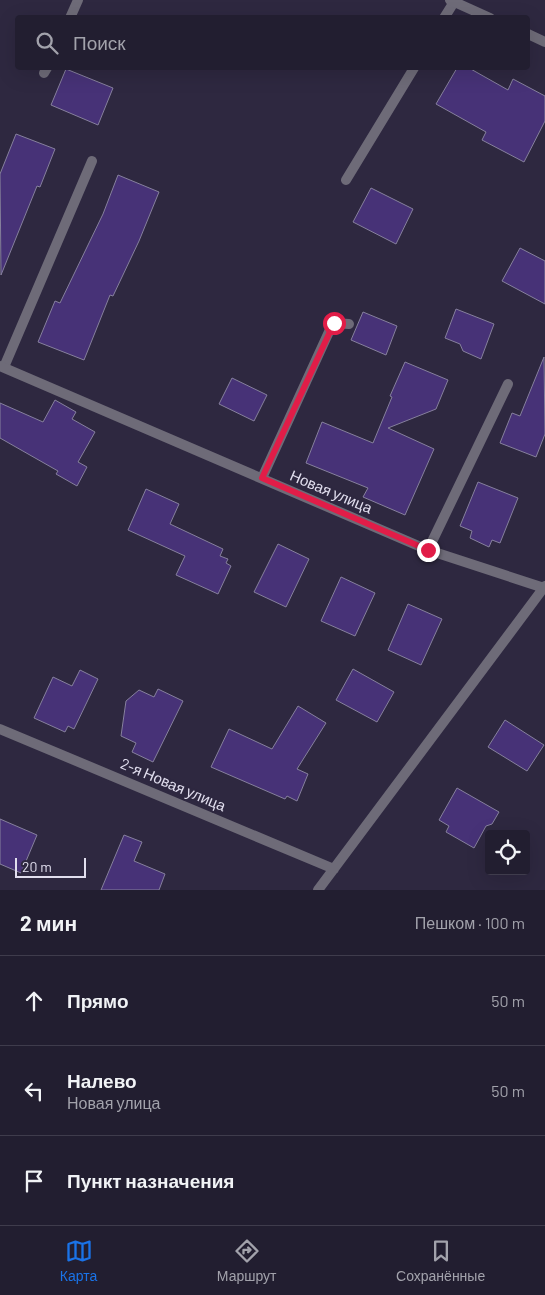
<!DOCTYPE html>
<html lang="ru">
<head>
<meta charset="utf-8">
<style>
  :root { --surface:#221e30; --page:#2a2738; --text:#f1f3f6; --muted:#a2a2ab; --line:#3f3c4c; --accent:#1a73e8 }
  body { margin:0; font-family:Barlow,sans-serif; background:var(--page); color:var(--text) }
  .controls { position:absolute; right:15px; bottom:15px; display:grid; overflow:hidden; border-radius:5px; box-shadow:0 5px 20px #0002 }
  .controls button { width:45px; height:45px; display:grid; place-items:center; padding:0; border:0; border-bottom:1px solid var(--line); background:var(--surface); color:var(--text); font:25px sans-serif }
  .scale { position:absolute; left:15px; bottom:12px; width:71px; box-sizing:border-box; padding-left:5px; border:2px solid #e1deee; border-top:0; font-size:14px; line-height:18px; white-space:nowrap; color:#e1deee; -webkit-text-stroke:4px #2e2840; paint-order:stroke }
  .stop { position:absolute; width:15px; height:15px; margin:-11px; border:4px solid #e11d48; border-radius:50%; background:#fff }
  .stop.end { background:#e11d48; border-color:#fff; box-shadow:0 1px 5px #0008 }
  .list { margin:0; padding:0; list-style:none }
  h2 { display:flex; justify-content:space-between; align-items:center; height:65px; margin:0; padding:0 20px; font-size:21px }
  h2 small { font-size:16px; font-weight:400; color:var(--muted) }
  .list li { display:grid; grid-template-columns:32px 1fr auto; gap:15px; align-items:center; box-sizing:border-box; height:90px; padding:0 20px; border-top:1px solid var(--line) }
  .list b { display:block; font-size:19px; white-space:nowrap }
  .list p { margin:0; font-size:16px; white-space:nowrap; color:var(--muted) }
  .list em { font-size:16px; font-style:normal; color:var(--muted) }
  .icon { flex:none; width:28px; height:28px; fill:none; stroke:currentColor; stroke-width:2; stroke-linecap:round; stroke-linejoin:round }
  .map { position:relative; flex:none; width:545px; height:890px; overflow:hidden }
  .search { position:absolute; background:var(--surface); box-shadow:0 5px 20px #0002; left:15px; right:15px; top:15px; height:55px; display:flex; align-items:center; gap:12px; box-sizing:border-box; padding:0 18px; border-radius:5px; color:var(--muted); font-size:19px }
  .sheet { height:335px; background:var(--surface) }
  nav { display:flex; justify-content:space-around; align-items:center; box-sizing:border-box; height:70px; border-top:1px solid var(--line); background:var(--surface); font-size:14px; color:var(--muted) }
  nav a { display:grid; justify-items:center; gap:2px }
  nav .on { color:var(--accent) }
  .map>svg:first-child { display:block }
</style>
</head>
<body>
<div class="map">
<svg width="545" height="890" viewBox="0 0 545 890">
  <rect width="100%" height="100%" fill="#2e2840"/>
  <path fill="#473277" stroke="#86809d" d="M457,68H469L508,90L513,79L545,96V121L524,162L482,140L486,132L436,104Z
    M66,69L113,88L98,125L51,105Z
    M16,134L55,149L40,187L37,186L1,275L0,174Z
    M118,175L159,192L139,241L113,296L110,295L84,360L38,342L55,301L60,303L103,214Z
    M371,188L413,209L396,244L353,222Z
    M520,248L545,261V304L502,281Z
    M456,309L494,324L481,359L463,351L460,344L445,338Z
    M363,312L397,326L386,355L351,340Z
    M544,357L545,434L536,457L500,443L512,413L520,416Z
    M405,362L448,380L436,409L388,428L434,449L405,515L363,497L368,488L306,463L322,422L373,443L392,397L390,396Z
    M232,378L267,395L254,421L219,404Z
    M55,400L76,412L72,419L95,432L78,462L87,467L77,486L56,474L58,471L0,438V403L43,422Z
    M478,482L518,498L500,543L492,540L489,547L470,538L472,531L460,526Z
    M146,489L179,504L170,524L223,549L220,556L228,559L226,563L231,566L218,594L176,575L185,556L128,530Z
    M278,544L309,559L286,607L254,592Z
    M341,577L375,593L355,636L321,621Z
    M408,604L442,619L421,665L388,650Z
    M353,669L394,692L377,722L336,700Z
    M80,670L98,679L74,729L68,726L65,732L34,718L53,677L72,686Z
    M158,689L183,701L153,762L132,752L136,743L121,736L126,701L139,690L154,697Z
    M298,706L326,723L297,769L308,774L297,801L287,796L285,799L211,767L229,729L272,749Z
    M505,720L544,745L527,771L488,747Z
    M457,788L499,812L492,824L486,826L474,848L446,832L449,826L439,820Z
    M0,819L37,835L21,873L0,864Z
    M124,835L142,842L134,861L165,874L159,890H101Z"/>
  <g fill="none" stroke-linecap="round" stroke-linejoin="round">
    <path stroke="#6e6b78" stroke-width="10" d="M70,18L78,0
      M444,18L454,2
      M44,73L47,68
      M346,180L414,68
      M4,367L92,161
      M262,478L333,323L349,324
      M428,550L508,384"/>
    <path stroke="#6e6b78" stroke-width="10" d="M450,0L490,18
      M528,34L545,42
      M0,366L428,550L544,588
      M0,729L334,869
      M318,890L545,586"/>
  </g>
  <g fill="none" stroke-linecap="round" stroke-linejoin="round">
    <path stroke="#e11d48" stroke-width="6" d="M334,323L262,478L428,550"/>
  </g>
  <g text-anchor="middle" stroke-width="4" stroke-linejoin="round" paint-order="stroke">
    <g font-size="15" fill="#e1deee" stroke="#2e2840">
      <text transform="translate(331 492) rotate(23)" y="5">Новая улица</text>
      <text transform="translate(173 785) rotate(23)" y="5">2-я Новая улица</text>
    </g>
  </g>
</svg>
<div class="controls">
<button><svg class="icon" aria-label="locate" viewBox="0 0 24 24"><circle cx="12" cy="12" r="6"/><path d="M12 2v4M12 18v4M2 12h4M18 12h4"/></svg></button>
</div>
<div class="scale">20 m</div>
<div class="stop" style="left:334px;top:323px"></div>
<div class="stop end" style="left:428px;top:550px"></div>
<div class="search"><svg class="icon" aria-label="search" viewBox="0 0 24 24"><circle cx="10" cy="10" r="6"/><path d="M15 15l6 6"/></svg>Поиск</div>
</div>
<section class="sheet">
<h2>2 мин<small>Пешком · 100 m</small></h2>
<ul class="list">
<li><svg class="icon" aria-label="ahead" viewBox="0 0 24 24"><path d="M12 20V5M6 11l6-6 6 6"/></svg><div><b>Прямо</b></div><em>50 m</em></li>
<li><svg class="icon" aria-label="left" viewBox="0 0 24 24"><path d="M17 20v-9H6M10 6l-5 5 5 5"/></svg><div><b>Налево</b><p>Новая улица</p></div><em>50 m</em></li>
<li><svg class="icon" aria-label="arrive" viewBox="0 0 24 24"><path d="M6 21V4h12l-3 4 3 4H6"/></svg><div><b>Пункт назначения</b></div></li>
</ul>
</section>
<nav>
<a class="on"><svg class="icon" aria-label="map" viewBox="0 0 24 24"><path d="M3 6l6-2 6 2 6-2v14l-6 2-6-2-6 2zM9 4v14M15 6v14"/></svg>Карта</a>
<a><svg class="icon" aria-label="directions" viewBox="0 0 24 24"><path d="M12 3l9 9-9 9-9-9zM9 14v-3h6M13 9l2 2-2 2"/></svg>Маршрут</a>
<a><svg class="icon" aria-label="saved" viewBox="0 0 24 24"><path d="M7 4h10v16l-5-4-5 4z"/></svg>Сохранённые</a>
</nav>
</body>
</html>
